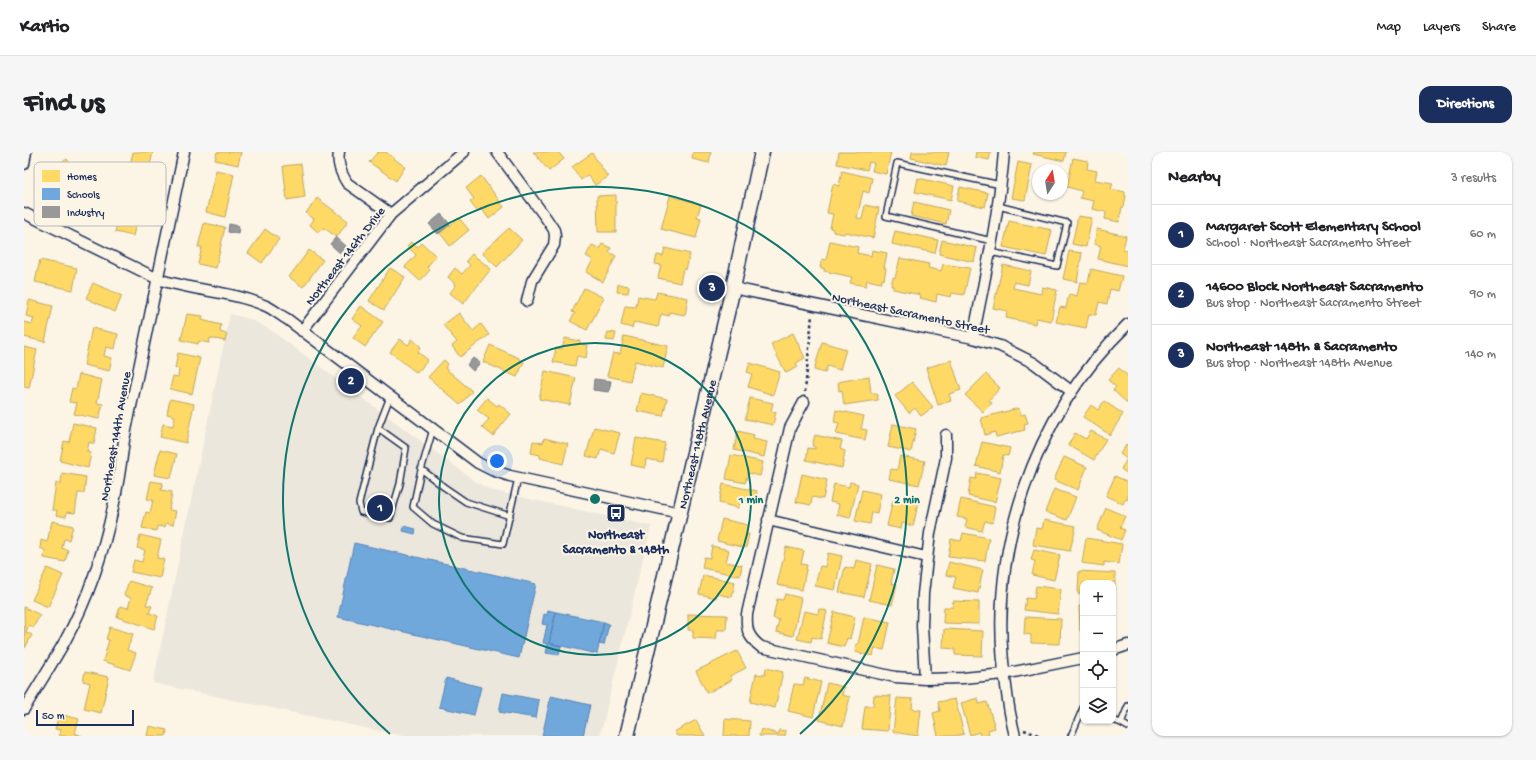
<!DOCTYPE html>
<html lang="en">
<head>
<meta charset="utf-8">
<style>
  :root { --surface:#fff; --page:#f6f6f6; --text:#202124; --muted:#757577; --line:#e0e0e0; --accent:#1b2f5e }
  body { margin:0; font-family:"Gochi Hand",sans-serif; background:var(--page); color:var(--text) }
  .controls { position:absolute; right:12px; bottom:12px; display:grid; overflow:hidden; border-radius:8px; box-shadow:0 1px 3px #0004 }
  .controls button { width:36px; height:36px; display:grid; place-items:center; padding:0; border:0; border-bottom:1px solid var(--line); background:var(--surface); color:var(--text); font:20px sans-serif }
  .compass { position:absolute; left:1008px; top:12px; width:36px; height:36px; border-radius:50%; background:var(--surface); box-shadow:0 1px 3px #0004; rotate:12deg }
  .scale { position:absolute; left:12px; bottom:10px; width:98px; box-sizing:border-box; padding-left:4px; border:2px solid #1b2f5e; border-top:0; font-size:11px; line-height:14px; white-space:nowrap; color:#1b2f5e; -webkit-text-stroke:3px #fcf5e5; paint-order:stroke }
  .you { position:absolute; left:473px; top:309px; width:14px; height:14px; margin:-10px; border:3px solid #fff; border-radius:50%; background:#1a73e8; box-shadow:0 0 0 6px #1a73e833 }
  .badge { display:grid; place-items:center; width:26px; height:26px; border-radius:50%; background:var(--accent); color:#fff; font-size:13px; font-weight:700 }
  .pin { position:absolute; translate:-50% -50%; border:2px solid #fff; box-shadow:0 1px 4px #0006 }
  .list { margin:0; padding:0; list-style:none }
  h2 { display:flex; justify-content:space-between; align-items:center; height:52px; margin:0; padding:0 16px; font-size:17px }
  h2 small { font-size:13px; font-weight:400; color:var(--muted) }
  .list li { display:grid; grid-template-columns:26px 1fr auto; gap:12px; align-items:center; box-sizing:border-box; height:60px; padding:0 16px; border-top:1px solid var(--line) }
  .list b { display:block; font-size:15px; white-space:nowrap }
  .list p { margin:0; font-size:13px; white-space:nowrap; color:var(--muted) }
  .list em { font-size:13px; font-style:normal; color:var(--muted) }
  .icon { flex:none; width:22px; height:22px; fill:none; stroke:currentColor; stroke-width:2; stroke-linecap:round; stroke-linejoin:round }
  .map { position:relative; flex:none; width:1104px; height:584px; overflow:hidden; border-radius:12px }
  header { display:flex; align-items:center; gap:24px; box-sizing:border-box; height:56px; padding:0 20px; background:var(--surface); border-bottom:1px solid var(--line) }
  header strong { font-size:19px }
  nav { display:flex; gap:22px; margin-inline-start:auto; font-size:14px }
  .intro { display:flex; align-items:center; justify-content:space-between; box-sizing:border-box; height:96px; padding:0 24px }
  h1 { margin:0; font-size:28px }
  .button { padding:10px 18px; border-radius:12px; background:var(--accent); color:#fff; font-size:14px; font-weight:700 }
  main { display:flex; gap:24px; padding:0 24px }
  aside { flex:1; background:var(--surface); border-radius:12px; box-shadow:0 1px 3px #0004 }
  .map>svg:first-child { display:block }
</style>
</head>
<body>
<header>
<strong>Kartio</strong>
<nav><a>Map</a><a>Layers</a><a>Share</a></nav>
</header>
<div class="intro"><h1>Find us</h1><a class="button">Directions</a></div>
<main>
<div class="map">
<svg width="1104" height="584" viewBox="0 0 1104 584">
  <rect width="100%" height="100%" fill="#fcf5e5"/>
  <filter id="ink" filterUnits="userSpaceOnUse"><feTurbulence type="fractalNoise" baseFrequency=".025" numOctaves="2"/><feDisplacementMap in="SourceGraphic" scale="8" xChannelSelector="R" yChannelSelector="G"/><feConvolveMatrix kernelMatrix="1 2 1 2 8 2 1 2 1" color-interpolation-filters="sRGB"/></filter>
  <g filter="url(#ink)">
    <path fill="#ece7dc" d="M206,162L226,167L245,177L451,329L466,338L627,374L576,584H379L129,531Z"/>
    <path fill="#ffd966" stroke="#bba664" d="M109,0H129L121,36L102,32Z
      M193,0H217L214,13L191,8Z
      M354,0H362L381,15L372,29L345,10Z
      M509,0H534L540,7L525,19Z
      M669,0H687L685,11L668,7Z
      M815,0H867L862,22L848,19L850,11L845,10L843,18L813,12Z
      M888,0H925L922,14L887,6Z
      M952,0H967L965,8L951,5Z
      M1010,0H1042L1040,9L1009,2Z
      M568,1L584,25L571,33L564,23L557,28L548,15Z
      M1049,6L1064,9L1063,17L1073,19L1071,28L1089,31L1087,37L1101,40V44H1102L1100,55H1098L1095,70L1081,67L1082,60L1068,57L1070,49L1056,46L1058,39L1043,35Z
      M43,7L69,49L50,61L40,47L43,45L32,27L36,25L30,16Z
      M994,10L1008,13L1001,48L987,46Z
      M277,12L281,45L263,48L259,14Z
      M192,18L210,22L201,65L182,60Z
      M818,19L848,26L845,41L839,39L833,66L838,67L841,53L855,56L849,86L821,80L820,82L809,80V77L806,76L809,62L803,61L809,32L815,34Z
      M457,24L480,55L465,67L457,56L453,59L446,50L450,47L442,36Z
      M894,26L930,34L927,48L891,40Z
      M936,35L964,41L961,55L933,49Z
      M100,43L120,47L115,72L112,71L109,84L91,80L95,64L89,62L92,49L98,50Z
      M592,43V80H574L573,44Z
      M646,44L677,52L673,65L677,66L672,86L637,77Z
      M293,46L324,69L313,85L300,76L294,80L286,73L290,67L282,61Z
      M890,50L925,58L922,72L887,64Z
      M1054,64L1068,66L1062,95L1048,92Z
      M435,66L445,78L426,94L416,81Z
      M985,69L1028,78L1022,104L979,95Z
      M180,71L201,75L192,116L174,112L178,95H174Z
      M485,76L498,88L473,115L458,101Z
      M241,77L255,87L238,111L224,101Z
      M1073,77L1102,84L1099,97L1104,99V114L1074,107L1077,94L1070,92Z
      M871,79L914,88L911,101L868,92Z
      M918,88L953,96L950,110L915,102Z
      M806,89L834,95L833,101L847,104L848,98L863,101L860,116H862L860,128L858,127L857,131L843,128L842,134L826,131L828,125L800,119V116H796L798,107L802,108Z
      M387,90L394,95L398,91L412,104L403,115L406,118L396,129L381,115L392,103L383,94Z
      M578,92L587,96L585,100L592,104L579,130L562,120L569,108L562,104L568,93L576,97Z
      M641,96L666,102L662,118L659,117L656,131L634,126L637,113L631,112L633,103L639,104Z
      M285,98L299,108L279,135L265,125Z
      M1045,99L1058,101L1053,130L1039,127Z
      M448,102L467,117L439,152L426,141L432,133L424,125L431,116L438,122L446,113L442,109Z
      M876,106L905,112L904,116L917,119L919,112L946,116L940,143L928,141L927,145L913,142L912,150L896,146L897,143L869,137V134H867L869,125L871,126Z
      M16,108L53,116L49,138L11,130Z
      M979,113L1007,119L1004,133L990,130L989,136L1017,142L1018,135L1033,138L1027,169L1012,166L1011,172L982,166L983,159L969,156Z
      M366,116L381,125L360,158L345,149Z
      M1067,117L1098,124L1094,139L1086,137L1083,152L1075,150L1072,163L1065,162L1062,176L1032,170L1036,155L1042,156L1045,142L1053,144L1056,130L1064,131Z
      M69,131L98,144L91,160L62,146Z
      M594,132L605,134L604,141L593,140Z
      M560,136L580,146L563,178L546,169L551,161L548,160Z
      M633,140L664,146L661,163L645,160V164L637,162L634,175L610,170L608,176L597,173L601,154L612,155L614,144L631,147Z
      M5,148L29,154L21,190L0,185V170L8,172L10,166L2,164Z
      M337,154L359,170L341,195L329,186L338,174L328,167Z
      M435,161L449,179L457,172L465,183L436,205L428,194L433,190L419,173Z
      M163,162L179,164L178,168L197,173L196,180L203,182L201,189L186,186L185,191L175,189L174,192L157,188Z
      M68,176L94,182L91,197L82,195L80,204L88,206L85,219L60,213Z
      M584,180L592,181L590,189L582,188Z
      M769,181L781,206L772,211L774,215L762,221L747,192Z
      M600,184L644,194L639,216L611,209L606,229L583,224L589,201L596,202Z
      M541,186L556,189V192L564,193L562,206L553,204L551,214L529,210L532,196L538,197Z
      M376,187L384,193L388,187L397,195L394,200L404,208L393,221L366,200Z
      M798,190L822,197L816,218L803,214L801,221L790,218Z
      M466,193L495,206V207L500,210L493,225L459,210Z
      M0,195L13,198L5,236L0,235Z
      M154,201L176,206L168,242L146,237L149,224L154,225L155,217L151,216Z
      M420,208L424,212L421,216L448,239L436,253L404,225Z
      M927,208L937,238L925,242L927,249L914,253L902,216Z
      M726,211L756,220L749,243L724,235L728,222L723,220Z
      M1095,216L1104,224V252L1089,238L1092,235L1084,228Z
      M521,219L552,226L546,253L515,247Z
      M55,222L78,228L73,251L79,252L75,267L50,262L53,251L45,250L48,236L52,237Z
      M962,222L976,236L965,248L968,251L959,260L941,243Z
      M845,224L847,241H853L854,248L820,253L818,238L815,239L814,230Z
      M888,230L909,255L897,264L891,256L885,261L871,244Z
      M617,241L643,247L639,264L613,259Z
      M463,246L473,254L475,252L487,262L469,284L458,275L465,267L453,258Z
      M726,246L749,251L747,259L752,260L749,273L721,267Z
      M146,247L170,252L162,291L136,285L139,272L149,274L151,264L143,262Z
      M1080,249L1099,262L1086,283L1059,265L1067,253L1074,258Z
      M995,256L996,263L1001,262L1004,271L1000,272L1001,278L972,285L971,280L961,283L957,266Z
      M812,258L840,264L837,277L843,278L841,288L812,282L815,271L810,270Z
      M49,271L73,276L70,292L65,290L63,300L67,301L64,316L36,309L40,289L45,290Z
      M869,272L892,277L887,300L864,295Z
      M570,275L596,281L590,301L577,297L574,307L562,304Z
      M714,279L730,283L729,287L743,290L740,305L710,298Z
      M1067,279L1082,287L1070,308L1044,293L1051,281L1062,287Z
      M791,283L818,289L816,297L821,299L818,316L782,308L784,296L791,297V295L788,294Z
      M520,286L544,292L539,312L516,306V303L507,301L509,289L519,291Z
      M612,286L641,291L638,310L622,307L621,316L607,313Z
      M958,290L986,296L984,304L979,303L976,320L952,314Z
      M1103,292L1104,293V322L1097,317L1103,307L1096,302Z
      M136,298L153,302L147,326L130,323Z
      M707,303L739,310L736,324L724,321L721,331L702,327Z
      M876,304L901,309L895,333L865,327L867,317L873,318Z
      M1040,305L1063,315L1054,338L1030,328Z
      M38,321L62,325L60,341H54L51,361L43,360L42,365L32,363L33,358H28L32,331H37Z
      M953,321L977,326L971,350L944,344L947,326L952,327Z
      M778,322L803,328L799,347L788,345L787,353L772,350Z
      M1091,324L1104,330V348L1101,347L1099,352L1082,344Z
      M127,329L139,331L137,338L148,340L145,358L152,359L149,373L142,371L141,375L133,374L132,379L118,376L122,360L126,361L129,348L123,347Z
      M826,330L834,332L826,366L813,363L815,352L806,350L810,332L825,335Z
      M699,332L733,339L731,351L717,349L714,356L695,351Z
      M1030,337L1052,345L1043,368L1021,360Z
      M838,338L857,342L853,361L848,360L846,372L831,369Z
      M885,346L895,348L889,374L878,371L877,377L863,374L869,348L884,351Z
      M937,347L971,355L968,371L961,369L958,379L941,375L943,367L933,365Z
      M1082,356L1101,364L1096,376L1101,378L1097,388L1073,378Z
      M698,367L724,373L722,382H725L722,396L693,389Z
      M1020,368L1052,374L1046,399L1009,393L1012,376L1018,377Z
      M28,369L49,374L45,388L40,387L38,396L44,398L41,410L20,406L21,398L16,396L17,388L23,390Z
      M939,381L965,386L961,409L924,405L927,387L937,389Z
      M116,383L137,388L133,406L140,407L136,426L107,420L110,408L118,410L121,398L113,396Z
      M1062,386L1098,392L1095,412L1080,410V414L1058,411Z
      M688,394L705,398L702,410L718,413L716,424L678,416L680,405L686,406Z
      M762,395L780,399L777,412L783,413L778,438L753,433Z
      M1010,398L1036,403L1030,428L1008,423L1011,409L1007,408Z
      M804,401L818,404L811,438L791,434L796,414L801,415Z
      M832,408L848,412L840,445L815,440L821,415L830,417Z
      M925,410L959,418L954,441L929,436L932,425L922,423Z
      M853,413L870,417L867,431L873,432L868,453L845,448Z
      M23,416L39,423L24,455L8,448Z
      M1055,419L1091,421V439H1089V431H1059V443L1054,442Z
      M679,423L711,430L708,445L693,442L692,446L675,442Z
      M105,429L128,436L122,453L128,454L125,461L134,464L130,477L93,465L96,454L104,456L107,446L100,443Z
      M1012,434L1037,437L1034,462L1000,458L1002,446L1010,447Z
      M761,442L777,446L769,484L752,480L755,468L749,466L753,447L759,448Z
      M929,449L955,450V472L919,471L920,455H929Z
      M1055,454H1059V479H1056Z
      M0,455L16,463L9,476L5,473L2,480L8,483L1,496Z
      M795,457L803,459L797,487L788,485L787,490L773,487L780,459L794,462Z
      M810,460L831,465L826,487L823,486L820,495L803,491Z
      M664,462L703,463L702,478H693L692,487L669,486V478H664Z
      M840,465L866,470L860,498L851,496L849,504L831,500L832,492H834Z
      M1001,465L1037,467L1036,492L1007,491V483L1000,482Z
      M86,475L109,482L103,498L112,501L106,518L79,509L85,488L82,487Z
      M920,477L959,479L958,504L931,503V497L919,496Z
      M713,499L722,516L706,524L708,528L683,541L672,519Z
      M742,516L759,520L751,556L726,550L732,522L741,523Z
      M61,520L85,525L77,561L60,557L66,531L59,529Z
      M781,526L797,530L789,565L764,559L770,532L779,533Z
      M803,531L820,535L818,543L826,545L819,574L795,568Z
      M850,543L867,544L864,579L838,577L841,554H849Z
      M873,546L889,547L888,557L897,558L894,584L869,580Z
      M954,546L955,552L963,550L971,576L964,578L965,583L961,584H956L955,580L946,583L937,551Z
      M931,547L940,582L931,584H914L909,561L916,559L914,550Z
      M35,562L55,567L51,581L58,584H35L37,578L31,577Z
      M701,567L726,569L725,584H700Z
      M672,568L681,584H653L650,580Z
      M125,574L143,578L142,584H123Z
      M737,577L754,582L755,578L762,579L761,584H735Z"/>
    <path fill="#6fa8dc" stroke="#5684b6" d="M380,374L392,377L391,382L379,379Z
      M330,391L512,432L495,506L314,465Z
      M524,458L532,460L525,491L537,494L535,503L522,501L524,492L519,491L523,473L518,472L520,462L523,463Z
      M532,460L580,470L573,502L525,491Z
      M580,470L585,472L580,493L575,492Z
      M422,526L457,535L450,563L415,555Z
      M479,541L515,548L512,566L475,560Z
      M527,544L566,553L559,584H518Z"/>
    <path fill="#999" stroke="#737987" d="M417,62L426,72L414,82L405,72Z
      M205,72L215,74L214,82L204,80Z
      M312,85L322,94L316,101L306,92Z
      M449,206L456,211L449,219L443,213Z
      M570,227L587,229L585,240L569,238Z"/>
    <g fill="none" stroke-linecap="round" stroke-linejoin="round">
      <g stroke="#1b2f5e" stroke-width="8">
        <path id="service" d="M968,89L862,64L873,11L977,33
          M966,100L1033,114L1043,71L974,54
          M354,276L382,296L376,332L366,366L337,360L335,351L354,276L366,245
          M409,277L396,322L389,355L409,372L438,386L479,392L494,326
          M397,317L420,335L442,350L486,364
          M1104,554L1097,571L1104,575
          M1089,568L1097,571
          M1047,584L1059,556"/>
      </g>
      <g stroke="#1b2f5e" stroke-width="13">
        <path id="minor" d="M315,0C313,12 317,21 323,31L367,62
          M473,0L522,66L530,78L531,84L530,93L508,129L503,149
          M0,12L2,0
          M0,61L134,127C169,139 208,139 242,154C249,157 256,163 263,167L454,311L468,318L486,324L656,361
          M709,136L949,186L976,194L1010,211L1047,239
          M278,179L367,62L440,0
          M949,186C961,124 975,63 980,0
          M780,250L766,276L723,462C722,478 724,485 737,495L871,525L901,527L939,526L980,522L1059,506
          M744,368L902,405
          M1089,498L1104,493
          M901,527L898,474L899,442L906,381L922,306V283
          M0,557C13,535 28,512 41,489C75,427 92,358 100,288L160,0
          M991,584C987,568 984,551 982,534C962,402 1008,265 1104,172"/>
      </g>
      <g stroke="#1b2f5e" stroke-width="17">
        <g id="secondary">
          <path id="s1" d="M603,584L709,136L738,0"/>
        </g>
      </g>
      <path stroke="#1b2f5e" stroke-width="2.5" stroke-dasharray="3 3" stroke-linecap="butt" d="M781,240L788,163
        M1000,578L1017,584"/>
      <use href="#service" stroke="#fcf5e5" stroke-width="5"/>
      <use href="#minor" stroke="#fcf5e5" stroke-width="10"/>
      <use href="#secondary" stroke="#fcf5e5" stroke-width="14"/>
    </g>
  </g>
  <g fill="none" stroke="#0f766e" stroke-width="2">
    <circle cx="571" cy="347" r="156"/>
    <path d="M366 582A312 312 0 1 1 776 582"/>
  </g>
  <defs>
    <g id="bus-square" transform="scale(1)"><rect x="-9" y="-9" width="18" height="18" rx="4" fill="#1b2f5e" stroke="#fcf5e5"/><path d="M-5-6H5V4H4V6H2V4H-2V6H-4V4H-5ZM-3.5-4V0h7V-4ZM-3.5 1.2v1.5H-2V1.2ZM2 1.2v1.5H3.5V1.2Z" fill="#fff"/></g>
  </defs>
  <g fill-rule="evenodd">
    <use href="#bus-square" x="592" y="361"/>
  </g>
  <g text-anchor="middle" stroke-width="4" stroke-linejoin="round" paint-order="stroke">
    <g font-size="13" fill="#1b2f5e" stroke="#fcf5e5">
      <text transform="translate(320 103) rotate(-52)" y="5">Northeast 146th Drive</text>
      <text transform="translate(887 160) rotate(12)" y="5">Northeast Sacramento Street</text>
      <text transform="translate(90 284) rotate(-80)" y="5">Northeast 144th Avenue</text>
      <text dy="5" stroke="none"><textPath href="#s1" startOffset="300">Northeast 148th Avenue</textPath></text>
    </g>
    <g font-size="13" font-weight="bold" fill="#1b2f5e" stroke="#fcf5e5">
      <text x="592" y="386">Northeast<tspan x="592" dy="15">Sacramento &amp; 148th</tspan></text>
    </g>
  </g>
  <rect x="10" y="10" width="132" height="64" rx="6" fill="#fcf5e5" stroke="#b8babc" stroke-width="1"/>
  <rect x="18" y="18" width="18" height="12" fill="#ffd966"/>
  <rect x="18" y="36" width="18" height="12" fill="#6fa8dc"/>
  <rect x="18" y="54" width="18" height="12" fill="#999"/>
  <g font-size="11" fill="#1b2f5e">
    <text x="43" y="28">Homes</text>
    <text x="43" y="46">Schools</text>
    <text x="43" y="64">Industry</text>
  </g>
  <circle cx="571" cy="347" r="6" fill="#0f766e" stroke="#fcf5e5" stroke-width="2"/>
  <g font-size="12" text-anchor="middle" font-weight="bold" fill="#0f766e" stroke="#fcf5e5" stroke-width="4" stroke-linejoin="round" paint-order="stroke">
    <text x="727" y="351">1 min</text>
    <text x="883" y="351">2 min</text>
  </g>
</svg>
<div class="controls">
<button>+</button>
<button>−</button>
<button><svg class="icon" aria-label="locate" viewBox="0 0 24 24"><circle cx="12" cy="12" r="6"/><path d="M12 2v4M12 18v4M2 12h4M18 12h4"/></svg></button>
<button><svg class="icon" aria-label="layers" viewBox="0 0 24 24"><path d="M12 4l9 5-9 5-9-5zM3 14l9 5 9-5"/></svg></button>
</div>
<svg class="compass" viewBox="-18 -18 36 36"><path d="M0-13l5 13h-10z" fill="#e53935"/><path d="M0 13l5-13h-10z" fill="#757577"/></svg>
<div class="scale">50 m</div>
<div class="you"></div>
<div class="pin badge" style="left:356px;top:356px">1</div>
<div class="pin badge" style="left:327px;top:229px">2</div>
<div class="pin badge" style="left:688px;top:136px">3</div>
</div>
<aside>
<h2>Nearby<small>3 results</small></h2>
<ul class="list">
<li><span class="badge">1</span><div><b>Margaret Scott Elementary School</b><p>School · Northeast Sacramento Street</p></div><em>60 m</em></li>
<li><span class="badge">2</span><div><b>14600 Block Northeast Sacramento</b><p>Bus stop · Northeast Sacramento Street</p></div><em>90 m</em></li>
<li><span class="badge">3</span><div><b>Northeast 148th &amp; Sacramento</b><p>Bus stop · Northeast 148th Avenue</p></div><em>140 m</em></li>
</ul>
</aside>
</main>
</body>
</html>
